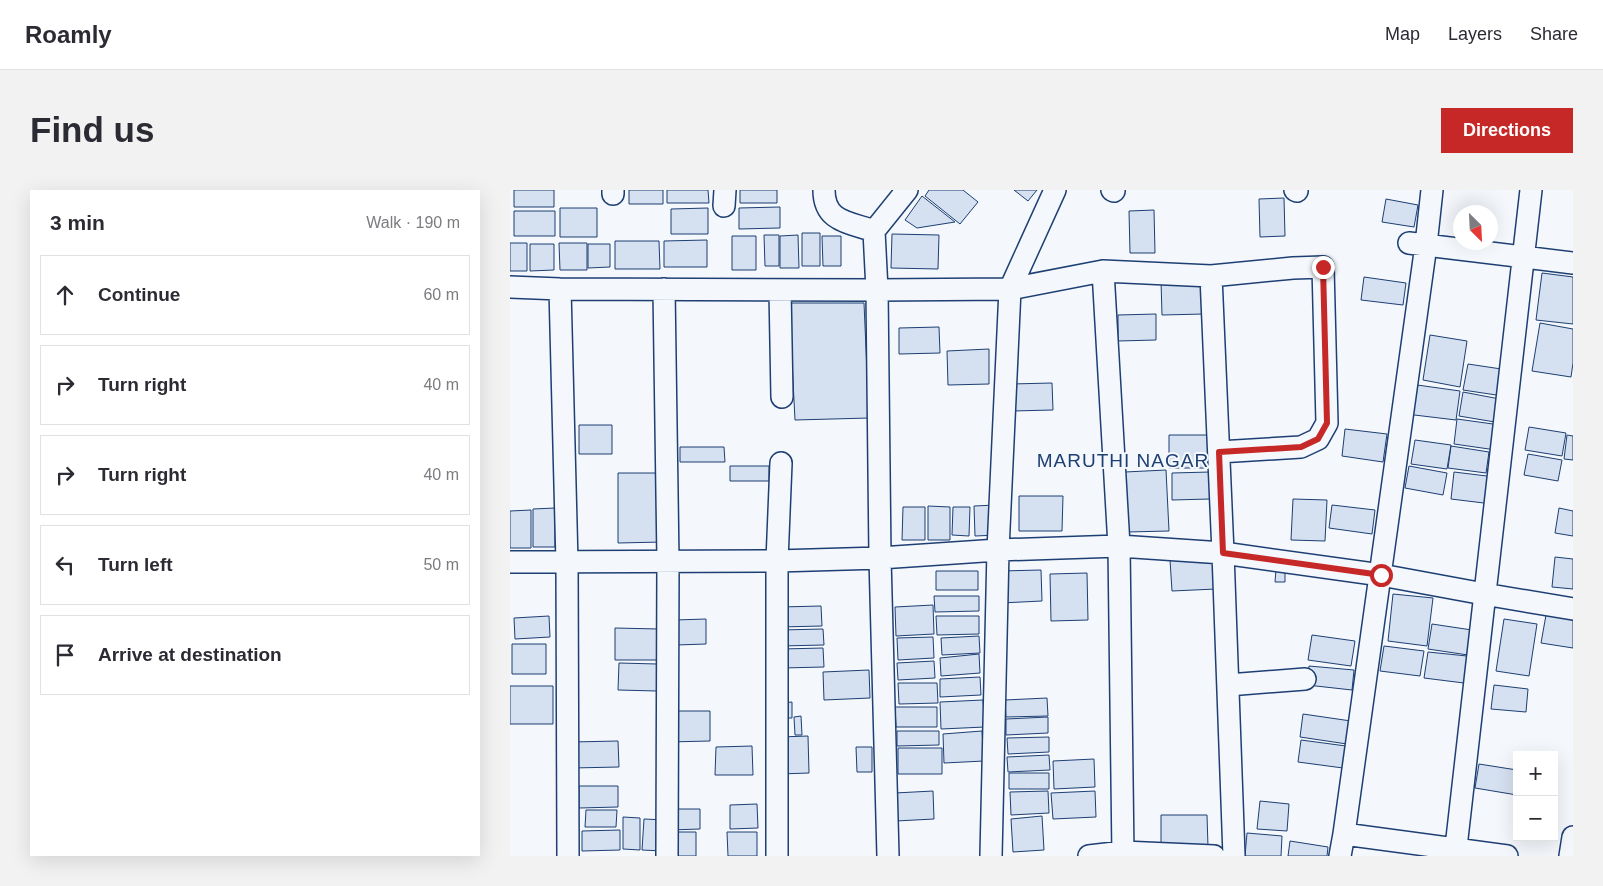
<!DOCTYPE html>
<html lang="en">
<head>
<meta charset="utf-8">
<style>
  :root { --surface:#fff; --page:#f2f2f3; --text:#2b2b33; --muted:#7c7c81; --line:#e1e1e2; --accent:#c62828 }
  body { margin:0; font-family:Helvetica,sans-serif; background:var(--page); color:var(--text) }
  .controls { position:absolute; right:15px; bottom:15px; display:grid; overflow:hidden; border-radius:0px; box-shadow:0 5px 20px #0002 }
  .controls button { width:45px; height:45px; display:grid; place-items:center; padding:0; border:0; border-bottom:1px solid var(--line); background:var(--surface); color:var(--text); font:25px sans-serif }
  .compass { position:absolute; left:943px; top:15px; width:45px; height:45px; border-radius:50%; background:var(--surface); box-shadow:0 5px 20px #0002; rotate:156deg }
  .stop { position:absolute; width:15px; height:15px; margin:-11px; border:4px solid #c62828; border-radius:50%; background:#fff }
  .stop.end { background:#c62828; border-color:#fff; box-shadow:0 1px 5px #0008 }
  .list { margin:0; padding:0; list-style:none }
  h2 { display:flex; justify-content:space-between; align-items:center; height:65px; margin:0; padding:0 20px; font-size:21px }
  h2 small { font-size:16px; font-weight:400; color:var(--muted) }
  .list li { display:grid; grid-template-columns:32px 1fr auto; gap:15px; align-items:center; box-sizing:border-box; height:80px; margin:0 10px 10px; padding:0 10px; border:1px solid var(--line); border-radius:0px }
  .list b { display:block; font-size:19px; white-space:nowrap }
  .list em { font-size:16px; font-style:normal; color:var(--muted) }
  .icon { flex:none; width:28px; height:28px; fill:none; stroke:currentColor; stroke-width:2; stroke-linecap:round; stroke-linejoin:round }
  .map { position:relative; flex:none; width:1063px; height:666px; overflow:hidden; border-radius:0px }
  header { display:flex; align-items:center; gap:30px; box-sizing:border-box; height:70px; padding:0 25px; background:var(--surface); border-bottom:1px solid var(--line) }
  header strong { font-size:24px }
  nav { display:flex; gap:28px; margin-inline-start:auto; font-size:18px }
  .intro { display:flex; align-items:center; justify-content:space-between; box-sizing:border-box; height:120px; padding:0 30px }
  h1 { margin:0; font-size:35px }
  .button { padding:12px 22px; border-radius:0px; background:var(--accent); color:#fff; font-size:18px; font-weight:700 }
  main { display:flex; gap:30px; padding:0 30px }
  aside { flex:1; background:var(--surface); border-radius:0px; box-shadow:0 5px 20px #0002 }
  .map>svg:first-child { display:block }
</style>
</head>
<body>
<header>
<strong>Roamly</strong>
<nav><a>Map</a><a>Layers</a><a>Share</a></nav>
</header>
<div class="intro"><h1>Find us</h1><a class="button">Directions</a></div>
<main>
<aside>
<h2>3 min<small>Walk · 190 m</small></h2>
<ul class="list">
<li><svg class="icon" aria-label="ahead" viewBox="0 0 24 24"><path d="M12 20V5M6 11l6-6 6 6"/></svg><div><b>Continue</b></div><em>60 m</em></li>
<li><svg class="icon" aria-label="right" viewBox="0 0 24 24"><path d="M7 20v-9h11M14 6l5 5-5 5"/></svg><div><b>Turn right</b></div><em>40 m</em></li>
<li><svg class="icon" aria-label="right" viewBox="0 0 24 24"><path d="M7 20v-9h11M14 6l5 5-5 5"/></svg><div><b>Turn right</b></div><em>40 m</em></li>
<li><svg class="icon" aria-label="left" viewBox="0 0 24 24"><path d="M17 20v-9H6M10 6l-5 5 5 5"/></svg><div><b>Turn left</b></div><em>50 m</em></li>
<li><svg class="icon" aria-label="arrive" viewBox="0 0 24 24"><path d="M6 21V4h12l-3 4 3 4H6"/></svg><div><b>Arrive at destination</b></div></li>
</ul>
</aside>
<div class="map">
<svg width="1063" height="666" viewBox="0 0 1063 666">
  <rect width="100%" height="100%" fill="#f4f7fb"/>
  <path fill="#d5e0f0" stroke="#1d3f73" d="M4,0H44V17H4Z
    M119,0H153V14H119Z
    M157,0H198L199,13H157Z
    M230,0H267V13H230Z
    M419,0H453L468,12L450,34L415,6Z
    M504,0H527L518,11Z
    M412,6L445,32L407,38L395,30Z
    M774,8L775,46L750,47L749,9Z
    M876,9L908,15L904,37L872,32Z
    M270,17V38L229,39V18Z
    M50,18H87V47H50Z
    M198,18V44H161V19Z
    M644,20L645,63H620L619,21Z
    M4,21H45V46H4Z
    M292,43H310V76H292Z
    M382,44L429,45L428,79L381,78Z
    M254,45H269V76H255Z
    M288,45L289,78H270V46Z
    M222,46H246V80H222Z
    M312,46H331V76H313Z
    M197,50V77H154V51Z
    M105,51H149L150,79H105Z
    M0,53H17V81H0Z
    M49,53H77V80H50Z
    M20,54H44V80L20,81Z
    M78,54H100V77L78,78Z
    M1032,83L1063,87V134L1026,130Z
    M854,87L896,93L893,115L851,110Z
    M693,90L694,124L652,125L651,91Z
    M279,113H354L359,228L285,230Z
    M646,124V150L608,151V125Z
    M1030,133L1063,139V173L1061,187L1022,181Z
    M429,137L430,163L389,164V138Z
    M920,145L957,151L950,197L913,190Z
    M479,159V194L438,195L437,161Z
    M958,174L998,180L993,206L953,200Z
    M542,193L543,220L502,221L501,194Z
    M900,194L950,201L946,230L896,224Z
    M953,202L995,210L991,233L949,226Z
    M947,229L990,235L986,260L944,254Z
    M69,235H102V264H69Z
    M1019,237L1056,243L1052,266L1015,260Z
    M835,239L877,244L873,272L832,266Z
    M659,245H699V278H659Z
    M1057,245L1063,246V270L1054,269Z
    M905,250L941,255L937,279L901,274Z
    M941,256L979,262L976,283L938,278Z
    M170,257H214L215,272H170Z
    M1018,264L1052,270L1048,291L1014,285Z
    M220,276H259V291H220Z
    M899,276L937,283L933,305L895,298Z
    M656,280L659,341L617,342L615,282Z
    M700,282V309L662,310V283Z
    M944,282L985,287L982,314L941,309Z
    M108,283H153V352L108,353Z
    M509,306H553L552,341H509Z
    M783,309L817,310L815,351L781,350Z
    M486,315L488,345L465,346L464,316Z
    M822,315L865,320L862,344L819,338Z
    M418,316L440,317V350H418Z
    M393,317H415V350H392Z
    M443,317H460L459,346L442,345Z
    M45,318V357H23V319Z
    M1049,318L1063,321V346L1045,343Z
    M21,320V358H0V321Z
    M704,367L706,399L662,401L660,370Z
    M1045,367L1063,369V399L1042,397Z
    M531,380L532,411L491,413L490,381Z
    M766,380H775V392H765Z
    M426,381H468V400H426Z
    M577,383L578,430L541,431L540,384Z
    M883,404L923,408L917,456L878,451Z
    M424,406H469V421L425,422Z
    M423,415L424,444L386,446L385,417Z
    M311,416L312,436L270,437V417Z
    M1036,425L1063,429V458L1031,453Z
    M39,426L40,447L5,449L4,428Z
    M426,426H469V444L427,445Z
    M196,429V454L166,455L165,430Z
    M994,429L1027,434L1019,486L986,481Z
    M922,434L962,440L958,465L918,459Z
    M105,438L149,439V470H105Z
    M313,439L314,455L270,456V440Z
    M802,445L845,451L841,476L798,470Z
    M469,446L470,463L432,465L431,448Z
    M423,447L424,468L388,470L387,448Z
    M2,454H36V484H2Z
    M874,456L914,461L910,486L870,481Z
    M313,458L314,477L272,478V459Z
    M918,462L957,466L954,493L914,488Z
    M469,464L470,483L431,486L430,468Z
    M424,471L425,488L388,490L387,473Z
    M109,473L147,474V501L108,500Z
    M799,476L844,480L842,500L797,495Z
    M359,480L360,508L314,510L313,482Z
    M470,487L471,505L430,507V489Z
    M388,493H427L428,513L389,514Z
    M984,495L1018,499L1016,522L981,519Z
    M0,496H43V534H0Z
    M537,508L538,526L496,527L495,510Z
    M473,510L475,537L431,539L430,512Z
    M282,512V528H273L272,513Z
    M385,517H427V537H386Z
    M158,521H200V551L158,552Z
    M793,524L841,531L837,554L790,547Z
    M291,526L292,545H285L284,527Z
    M538,527V543L496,545V529Z
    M387,541H429V555L387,556Z
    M472,541L474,571L434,573L433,544Z
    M298,546L299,583L270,584V547Z
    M539,547V562L498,564L497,548Z
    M791,550L836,556L833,578L788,572Z
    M108,551L109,577L62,578L61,552Z
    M242,556L243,585H205L206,557Z
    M346,557H362V582H347Z
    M388,558H432V584H388Z
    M539,565L540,580L498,582L497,567Z
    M584,569L585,597L544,599L543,571Z
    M969,574L1007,580V605L965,598Z
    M499,583H539V599H499Z
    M69,596H108V617L69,618Z
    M423,601L424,629L386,631L385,603Z
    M538,601L539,623L501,625L500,602Z
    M585,601L586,627L543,629L541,603Z
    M750,611L779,614L777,641L747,639Z
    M247,614L248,638L220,639V615Z
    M160,619H190V639L160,640Z
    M76,620H107L106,637H75Z
    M651,625H697L698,657H651Z
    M532,626L534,660L503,662L501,629Z
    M113,627L130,628V660L113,659Z
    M134,629L155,630L153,661L132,660Z
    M110,640V660L72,661V641Z
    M159,642H186V666H160Z
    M217,642H247V666H218Z
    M737,643L772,646L771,666H735Z
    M780,651L818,657L817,666H778Z"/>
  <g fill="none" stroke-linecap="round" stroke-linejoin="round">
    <g stroke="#1d3f73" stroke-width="24">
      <path id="minor" d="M103,0V4
        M314,0C314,32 339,32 364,41L367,100L370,368L378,666
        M602,0L604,1
        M785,0L787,1
        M214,16L215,0
        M364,41L397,0
        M899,53L1063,73
        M593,81L609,356L613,666
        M701,86L713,363L724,666
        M0,97L50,99L367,100L500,99L593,81L701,86L783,78L813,77L817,233L808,249L791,257L709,262
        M50,99L57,373L58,666
        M154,99L158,371L157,666
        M270,100L272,207
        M0,372L267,371L370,368L488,360L609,356L713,363L871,385L974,404L1063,419
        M718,495L795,489
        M834,644L997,666
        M267,666V371L271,273
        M481,666L488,360L500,99L545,0
        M579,666L613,662L704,666
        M830,666L834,644L916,55L922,0
        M945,666L1021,0
        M1060,666L1063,647"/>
    </g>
    <use href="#minor" stroke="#f4f7fb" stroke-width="21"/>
  </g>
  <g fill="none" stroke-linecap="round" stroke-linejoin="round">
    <path stroke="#c62828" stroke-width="6" d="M813,77L817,233L808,249L791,257L709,262L713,363L871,385"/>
  </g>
  <g text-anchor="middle" stroke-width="4" stroke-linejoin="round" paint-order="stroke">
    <g font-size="19" letter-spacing="1" fill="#1d3f73" stroke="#f4f7fb">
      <text x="613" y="277">MARUTHI NAGAR</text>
    </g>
  </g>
</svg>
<div class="controls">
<button>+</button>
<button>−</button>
</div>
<svg class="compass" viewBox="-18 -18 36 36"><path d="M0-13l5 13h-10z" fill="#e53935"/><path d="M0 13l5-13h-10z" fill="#7c7c81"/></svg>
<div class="stop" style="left:871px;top:385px"></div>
<div class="stop end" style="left:813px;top:77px"></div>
</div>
</main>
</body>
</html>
